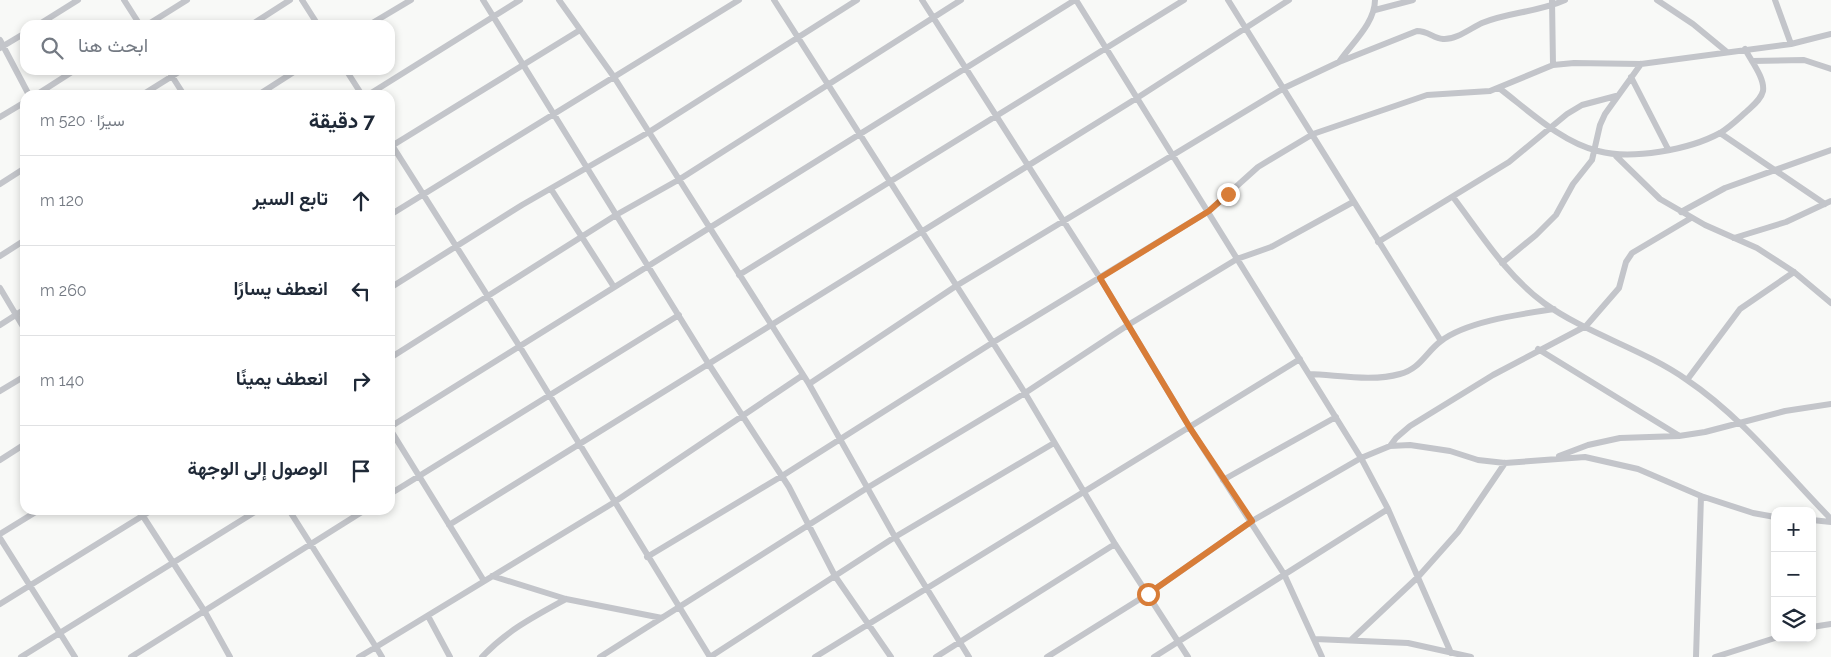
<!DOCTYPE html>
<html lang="ar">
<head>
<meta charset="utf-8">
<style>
  :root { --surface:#fff; --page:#f6f6f7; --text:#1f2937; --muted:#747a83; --line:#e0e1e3 }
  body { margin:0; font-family:Raleway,Vazirmatn,sans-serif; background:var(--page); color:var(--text); direction:rtl }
  .controls { position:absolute; right:15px; bottom:15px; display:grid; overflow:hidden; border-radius:10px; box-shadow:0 2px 8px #0003 }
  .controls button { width:45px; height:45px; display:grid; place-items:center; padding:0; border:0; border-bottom:1px solid var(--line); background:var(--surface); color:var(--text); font:25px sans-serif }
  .stop { position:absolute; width:15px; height:15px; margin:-11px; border:4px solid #d87d38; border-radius:50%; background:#fff }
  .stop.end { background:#d87d38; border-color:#fff; box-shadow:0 1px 5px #0008 }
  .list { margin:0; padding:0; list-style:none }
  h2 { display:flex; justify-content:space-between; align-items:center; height:65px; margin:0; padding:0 20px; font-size:21px }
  h2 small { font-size:16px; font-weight:400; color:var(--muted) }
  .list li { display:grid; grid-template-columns:32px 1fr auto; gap:15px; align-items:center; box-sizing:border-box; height:90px; padding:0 20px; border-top:1px solid var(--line) }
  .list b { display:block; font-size:19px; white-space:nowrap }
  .list em { font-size:16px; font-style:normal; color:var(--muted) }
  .icon { flex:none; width:28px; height:28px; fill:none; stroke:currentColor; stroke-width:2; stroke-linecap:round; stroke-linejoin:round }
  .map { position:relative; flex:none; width:1831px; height:657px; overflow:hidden; direction:ltr }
  .search { position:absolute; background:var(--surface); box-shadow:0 2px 8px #0003; left:20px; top:20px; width:375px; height:55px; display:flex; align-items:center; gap:12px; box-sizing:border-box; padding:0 18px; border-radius:15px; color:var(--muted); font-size:19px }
  .panel { position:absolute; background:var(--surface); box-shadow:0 2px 8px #0003; left:20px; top:90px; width:375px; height:425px; border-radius:15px; direction:rtl }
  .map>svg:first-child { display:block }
</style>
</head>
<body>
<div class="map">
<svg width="1831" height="657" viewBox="0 0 1831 657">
  <rect width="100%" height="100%" fill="#f8f9f7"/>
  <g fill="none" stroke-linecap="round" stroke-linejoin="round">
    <path stroke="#c3c5ca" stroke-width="6" d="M124,0L140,25
      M302,0L318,25
      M483,0L708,363L789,487L835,576L891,657
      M559,0L614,77L809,384L895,537L969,657
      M774,0L1025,393L1115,544L1188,657
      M922,0L1100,278L1190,428L1284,574L1322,657
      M1076,0L1361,458L1388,509L1451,653
      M1228,0L1441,341
      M1552,0L1553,65
      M1657,0L1693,24L1727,52
      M1775,0L1791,44
      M1375,10L1413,0
      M38,25L78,0
      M147,25L187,0
      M251,25L290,0
      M369,25L411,0
      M0,40L29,95
      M0,48L25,33
      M1752,61L1804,60L1831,69
      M1339,62C1352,43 1375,23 1375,0
      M168,70L184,95
      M346,70L362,95
      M1631,77L1668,149
      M1499,88C1528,110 1561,142 1598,151C1631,160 1689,150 1720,133C1730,127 1738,119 1746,112C1752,106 1761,100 1763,91C1765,78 1751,61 1745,49
      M36,95L75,70
      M142,95L182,70
      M258,95L297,70
      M368,95L520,0
      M0,117L25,102
      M1720,133L1825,204
      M390,142L520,347L710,657
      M390,147L580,30
      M1616,156L1660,199L1705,225L1757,248L1794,272L1831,303
      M0,184L25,168
      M551,189L614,287
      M1453,197C1481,234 1506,275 1544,303C1587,334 1643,349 1687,380C1742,417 1785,472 1831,519
      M1681,212L1725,188L1831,150
      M390,215L739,0
      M1734,238L1786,222L1831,201
      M1378,242L1509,162L1567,114L1582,105L1616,96
      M0,256L25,240
      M1502,263L1536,235L1556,215L1573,184L1592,160L1600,125L1605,114L1641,64
      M739,275L1184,0
      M0,288L25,330
      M390,288L522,205L649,132L857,0
      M0,325L25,309
      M1538,349L1678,435
      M390,358L616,215L680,179L961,0
      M1309,374C1338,375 1372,382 1400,374C1420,369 1426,352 1441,341C1467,321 1522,314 1554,309
      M1687,380L1740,309L1794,272
      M809,384L956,286L1284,88L1339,62L1417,31C1428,31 1433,38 1443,39C1456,40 1471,28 1482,23C1509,12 1539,12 1565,0
      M0,391L25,376
      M390,427L1075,0
      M390,429L484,581
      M1390,446L1396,438L1410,426L1493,375L1586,326L1619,288L1626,262L1632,253L1691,218
      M1559,456L1588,445L1620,438L1679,436L1705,432L1785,411L1831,404
      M0,460L25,444
      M1223,480L1336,417
      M390,494L679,315
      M139,510L205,612L230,657
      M289,510L376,647L359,657
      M1812,520L1831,522
      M449,525L1137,98L1289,0
      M0,534L39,510
      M0,538L75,657
      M647,557L782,476L992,343L1209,211L1258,167L1313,134L1427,95L1490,91L1553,65L1574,63L1641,64L1791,44L1831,34
      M492,576L566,599L662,618
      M0,604L152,510
      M428,616L450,657
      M1812,627L1831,624
      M1315,639L1408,643L1471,657
      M1352,639L1418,577L1458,532L1505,463
      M21,657L258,510
      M131,657L365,510
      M382,657L376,647L613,503L803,375
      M482,657C506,631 535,616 566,599
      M600,657L867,488L1025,393L1128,325L1237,259L1271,247L1353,202
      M710,657L895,537L1054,443
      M815,657L1300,359
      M936,657L1115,544
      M1047,657L1148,594L1252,521L1361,458L1390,446L1410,445L1450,451L1478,460L1505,463L1585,457L1638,469L1701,496L1753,513L1775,517
      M1154,657L1388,509
      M1696,657L1701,496
      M1715,657L1775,638"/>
  </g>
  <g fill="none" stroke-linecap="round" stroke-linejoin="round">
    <path stroke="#d87d38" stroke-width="6" d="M1148,594L1252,521L1190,428L1100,278L1209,211L1228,194"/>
  </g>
</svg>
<div class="controls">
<button>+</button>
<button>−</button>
<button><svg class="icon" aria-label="layers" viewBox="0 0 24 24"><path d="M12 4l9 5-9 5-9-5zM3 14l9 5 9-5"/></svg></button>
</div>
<div class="stop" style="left:1148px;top:594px"></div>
<div class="stop end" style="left:1228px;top:194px"></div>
<div class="search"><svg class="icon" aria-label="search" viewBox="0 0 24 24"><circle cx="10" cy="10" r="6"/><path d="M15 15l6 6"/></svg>ابحث هنا</div>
<section class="panel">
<h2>7 دقيقة<small>سيرًا · 520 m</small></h2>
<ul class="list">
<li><svg class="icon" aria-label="ahead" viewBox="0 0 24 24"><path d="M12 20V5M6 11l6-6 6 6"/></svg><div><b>تابع السير</b></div><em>120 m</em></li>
<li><svg class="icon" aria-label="left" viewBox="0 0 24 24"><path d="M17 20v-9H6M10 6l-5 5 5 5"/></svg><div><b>انعطف يسارًا</b></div><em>260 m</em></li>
<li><svg class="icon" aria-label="right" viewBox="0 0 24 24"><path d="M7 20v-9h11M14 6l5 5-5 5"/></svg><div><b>انعطف يمينًا</b></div><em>140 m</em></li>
<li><svg class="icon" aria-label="arrive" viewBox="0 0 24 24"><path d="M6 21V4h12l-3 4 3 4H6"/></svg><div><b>الوصول إلى الوجهة</b></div></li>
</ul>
</section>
</div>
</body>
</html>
